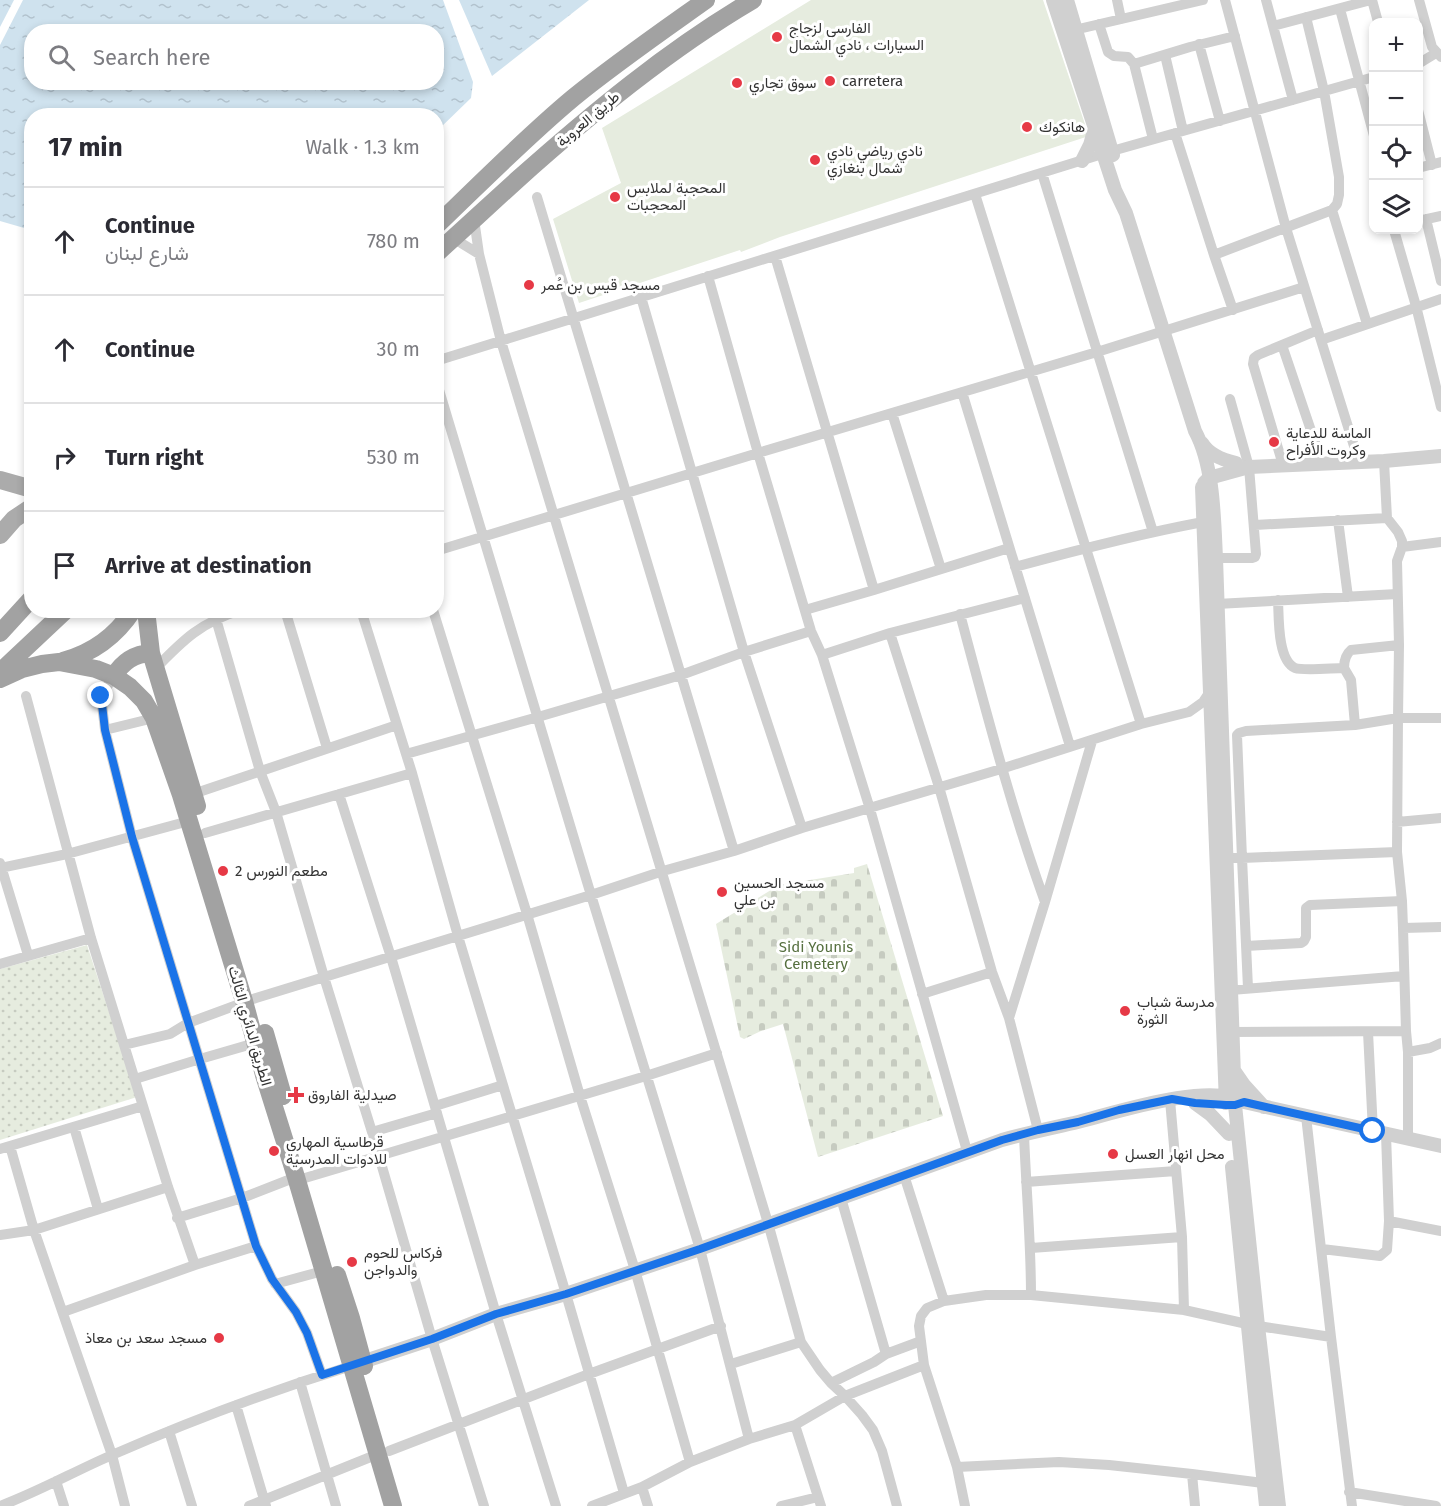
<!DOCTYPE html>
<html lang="en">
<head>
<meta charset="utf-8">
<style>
  :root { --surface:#fff; --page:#f2f2f3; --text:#2b2b33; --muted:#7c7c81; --line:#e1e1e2 }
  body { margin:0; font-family:"Fira Sans",Vazirmatn,sans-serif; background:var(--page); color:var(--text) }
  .controls { position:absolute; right:18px; top:18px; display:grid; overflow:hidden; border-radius:12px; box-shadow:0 3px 9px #0003 }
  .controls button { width:54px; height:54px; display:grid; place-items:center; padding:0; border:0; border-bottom:2px solid var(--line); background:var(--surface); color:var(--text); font:30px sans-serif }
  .stop { position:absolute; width:18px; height:18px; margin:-14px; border:4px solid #1a73e8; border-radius:50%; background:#fff }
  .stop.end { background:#1a73e8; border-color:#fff; box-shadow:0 2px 6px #0008 }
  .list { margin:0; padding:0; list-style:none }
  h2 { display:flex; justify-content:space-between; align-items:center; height:78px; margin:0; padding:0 24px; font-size:26px }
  h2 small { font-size:20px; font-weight:400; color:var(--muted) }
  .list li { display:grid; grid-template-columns:39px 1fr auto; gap:18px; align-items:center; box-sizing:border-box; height:108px; padding:0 24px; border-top:2px solid var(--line) }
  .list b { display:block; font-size:22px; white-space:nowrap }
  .list p { margin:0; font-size:20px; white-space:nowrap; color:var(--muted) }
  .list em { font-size:20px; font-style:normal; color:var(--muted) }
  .icon { flex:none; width:33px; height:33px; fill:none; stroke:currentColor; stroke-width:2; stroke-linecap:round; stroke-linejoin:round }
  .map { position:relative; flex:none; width:1441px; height:1506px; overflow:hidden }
  .search { position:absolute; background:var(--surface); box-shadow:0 3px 9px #0003; left:24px; top:24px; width:420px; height:66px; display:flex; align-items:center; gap:15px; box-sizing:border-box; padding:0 21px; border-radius:24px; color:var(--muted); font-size:22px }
  .panel { position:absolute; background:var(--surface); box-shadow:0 3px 9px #0003; left:24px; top:108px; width:420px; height:510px; border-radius:24px }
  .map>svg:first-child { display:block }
</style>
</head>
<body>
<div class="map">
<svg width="1441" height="1506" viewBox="0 0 1441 1506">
  <defs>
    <pattern id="cemetery-stones" width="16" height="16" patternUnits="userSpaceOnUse" patternTransform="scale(1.5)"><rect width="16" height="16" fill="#e6ecdf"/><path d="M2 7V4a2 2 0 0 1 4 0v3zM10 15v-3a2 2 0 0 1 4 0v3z" fill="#c6cbc0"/></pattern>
    <pattern id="park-dots" width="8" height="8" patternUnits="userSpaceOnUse" patternTransform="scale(1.5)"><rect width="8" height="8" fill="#e6ecdf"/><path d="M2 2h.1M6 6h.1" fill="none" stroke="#c6cbc0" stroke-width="1.8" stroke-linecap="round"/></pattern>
    <pattern id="water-ripples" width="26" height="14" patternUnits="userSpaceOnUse" patternTransform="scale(1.5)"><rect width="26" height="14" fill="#cfe2ee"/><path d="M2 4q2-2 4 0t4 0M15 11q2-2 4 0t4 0" fill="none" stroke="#b2c2cd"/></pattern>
  </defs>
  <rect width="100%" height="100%" fill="#fff"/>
  <path fill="#e6ecdf" d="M811,0H1043L1089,136L780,237L741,252L740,250L579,303L553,219L621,183L602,128Z"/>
  <path fill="url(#cemetery-stones)" d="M867,864L943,1116L818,1157L783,1024L761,1031L744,1039L740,1037L716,924L779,885L854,873V868Z"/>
  <path fill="url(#park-dots)" d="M87,945L137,1097L0,1140V969Z"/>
  <path fill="url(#water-ripples)" fill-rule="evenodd" d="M0,0H14L0,27Z
    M23,0H443L473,82L471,98L437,131L436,116H32L31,230L0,221V45ZM32,32H436V82H32Z
    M459,0H589L492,76Z"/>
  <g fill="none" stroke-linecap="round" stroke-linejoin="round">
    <path stroke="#d0d0d0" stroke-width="10" d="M1117,0L1121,19
      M1225,0L1286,228L1359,462
      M1266,0L1293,100
      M1372,0L1378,22
      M1419,0L1432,47L1441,57
      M1340,9L1374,136
      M1306,17L1324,91L1339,177V195L1337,204L1332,210L1367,324
      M1099,24L1108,52L1114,56L1128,57L1134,64L1190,47L1235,36
      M1273,26L1371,0
      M1070,31L1203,0
      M1199,44L1220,121
      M1165,55L1183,131
      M1134,64L1153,139
      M1418,64L1436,53
      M1418,110L1432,165
      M1175,133L1214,255L1233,310
      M1418,168L1441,162
      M1042,173L1153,532
      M975,194L1141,724
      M537,197L734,851
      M474,219L479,254L501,341L768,1223L801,1342L820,1370L831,1383L845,1396L862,1415L873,1430L882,1451L897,1506
      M1426,219L1441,281
      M1418,221L1441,216
      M1394,230L1416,306L1441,407
      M453,238L479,254
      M1214,255L1332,210
      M775,256L874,590
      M708,276L758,453L811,631L822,655L870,809L967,1151
      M641,297L744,652L802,828
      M1321,340L1441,299
      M1282,345L1322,463
      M436,361L1112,151L1374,77
      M436,380L591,895L700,1249L749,1439
      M962,392L1070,746
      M892,413L941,569
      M1384,461L1387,518L1398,532L1402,541V547L1397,561L1399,645L1398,718H1441
      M1283,465L1253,364L1254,358L1258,355L1318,330
      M1338,520L1348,597
      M1255,525L1387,518
      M1402,547L1441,542
      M436,551L758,453L1097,352L1304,287
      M1216,558H1252L1255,557L1256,554L1249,467L1230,399
      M1015,567C1077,550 1139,534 1203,522
      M1278,600C1279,616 1277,660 1295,668C1304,671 1333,668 1344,668C1344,661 1345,655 1351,650L1399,645
      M1217,604L1397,594
      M216,610V619L260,771L276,812L324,977L372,1132L432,1339L484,1506
      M285,610L327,748
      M361,610L412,773L458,936L566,1294L624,1493
      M433,610L527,914L580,1096L635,1270L690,1462
      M805,610L874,590L1009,548
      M960,614C986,711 1011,808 1045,902
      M890,633L939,787L992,972L1009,1018L1038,1130
      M822,655L890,633L1025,598
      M1344,668L1351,680L1355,725
      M155,669C183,640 201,622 241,610
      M114,676L101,696L105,730L132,837L256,1246L272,1279L296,1312L307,1333L322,1375
      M26,696L91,938L168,1187L195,1265
      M105,730L154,718
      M406,754L538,717L681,675L744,652L811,631
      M193,794L397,725
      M339,794L391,957L496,1314L556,1506
      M1397,822L1441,818
      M205,833L412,773
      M1397,852L1242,858L1237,735L1239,733L1246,731L1355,725L1398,718L1397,852L1402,901L1403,928L1406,1031L1408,1052V1139
      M1226,858H1242L1248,988
      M0,863L28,955
      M0,868L67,854L189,821
      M1403,928L1441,927
      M1246,946L1301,943L1304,941L1306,937V908L1310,905L1402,901
      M0,964L91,938
      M1231,990L1404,976
      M922,994L992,972
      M1009,1018L1045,902L1092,741
      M1232,1032L1406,1031
      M1368,1032L1373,1131
      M124,1045L170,1034L188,1023L256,998L591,895L663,871L734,851L802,828L1001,769L1141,724L1189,712L1203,702L1209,693
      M1408,1052L1430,1048L1441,1043
      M135,1079L200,1059L255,1043
      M1170,1100L1182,1237L1184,1310
      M435,1106L503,1085
      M1306,1116L1331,1337L1352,1506
      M74,1127L98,1209
      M372,1132L437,1113
      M1024,1134C1026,1188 1031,1241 1031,1295
      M10,1146L34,1230L112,1455L125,1506
      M0,1149L143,1106
      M904,1175L944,1301
      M305,1178L646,1076L717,1053
      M1026,1182L1176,1171
      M177,1218L242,1198L296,1177
      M1389,1221L1441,1231
      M0,1235L34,1230L168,1187
      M1031,1248L1182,1237
      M1322,1249L1380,1256L1387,1250L1389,1221L1386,1134
      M275,1284L323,1271
      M63,1312L195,1265L256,1246
      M1258,1326L1331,1337
      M886,1354L921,1341
      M731,1364L801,1342
      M924,1365L919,1326L921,1316L927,1308L944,1301L986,1295H1031L1184,1310L1247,1324
      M300,1382L336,1506
      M831,1383L874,1362L886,1354L841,1198
      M236,1405L266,1506
      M795,1425L821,1506
      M169,1431L192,1506
      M389,1451L589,1374L721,1326
      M957,1467L1059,1462L1109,1465L1192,1474L1263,1483
      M1192,1474L1195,1506
      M56,1481L64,1506
      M642,1487L648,1506
      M1349,1492L1436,1506
      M0,1506C38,1492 75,1471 112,1455C190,1421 270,1391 351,1366
      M249,1506L378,1454
      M592,1506L642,1487L690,1462L749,1439L795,1425L845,1396L924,1365L957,1467L965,1506
      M781,1506L818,1497"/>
    <path stroke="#d0d0d0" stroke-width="14" d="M1053,0L1115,190L1126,213L1195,431C1214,466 1214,519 1216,558L1235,1105L1258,1326L1279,1506
      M1067,0L1113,155
      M1082,161L1090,145L1095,127
      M1202,443C1209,455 1223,460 1236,463
      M1204,483L1209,478L1249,467L1384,461L1441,456
      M1202,487L1226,1103
      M1235,1072L1244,1085L1264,1107
      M1195,1103L1210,1114L1229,1134
      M1232,1167L1266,1506
      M356,1364L432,1339L496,1314L566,1294L700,1249L1002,1140C1027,1133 1052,1128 1078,1122C1118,1112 1208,1082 1244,1102L1441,1146"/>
    <path stroke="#ababab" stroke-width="18" d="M0,480L32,489
      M0,535L14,519L32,507"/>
    <path stroke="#a2a2a2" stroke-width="18" d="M436,226C482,182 525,138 573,98C616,63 661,32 706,0
      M436,254C463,229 490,205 517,180C591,114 668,50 753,0
      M146,610L151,653L197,806
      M0,633L32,598
      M63,661C93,653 116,636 133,610
      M0,672L66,610
      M114,676C123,661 134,654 151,653
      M0,679L22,669L42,664L59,662L96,669L114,676L130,687L144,701L154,718L181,795L244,1001L264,1075L296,1177L393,1506
      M265,1033L283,1096
      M337,1275L351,1318L364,1366"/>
  </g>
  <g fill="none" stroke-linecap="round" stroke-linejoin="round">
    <path stroke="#1a73e8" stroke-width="8" d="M101,696L105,730L132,837L256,1246L272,1279L296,1312L307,1333L322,1375L432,1339L496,1314L566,1294L700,1249L1002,1140L1038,1130L1078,1122L1119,1110L1172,1099L1195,1103L1226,1105H1235L1244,1102L1373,1131"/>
  </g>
  <g fill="#e63946" stroke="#fff" stroke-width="2">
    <circle cx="777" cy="37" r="6"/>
    <circle cx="830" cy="81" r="6"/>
    <circle cx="737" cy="83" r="6"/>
    <circle cx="1027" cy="127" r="6"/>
    <circle cx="815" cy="160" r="6"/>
    <circle cx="615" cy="197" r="6"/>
    <circle cx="529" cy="285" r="6"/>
    <circle cx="1274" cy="442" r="6"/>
    <circle cx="223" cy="871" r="6"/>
    <circle cx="722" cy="892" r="6"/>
    <circle cx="1125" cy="1011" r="6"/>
    <path d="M293 1086h6v6h6v6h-6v6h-6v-6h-6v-6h6z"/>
    <circle cx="274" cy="1151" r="6"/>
    <circle cx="1113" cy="1154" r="6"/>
    <circle cx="352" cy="1262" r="6"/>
    <circle cx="219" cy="1338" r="6"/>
  </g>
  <g text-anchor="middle" stroke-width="6" stroke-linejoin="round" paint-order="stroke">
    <g font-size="15" fill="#333" stroke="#fff" text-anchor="start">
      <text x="789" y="33">الفارسي لزجاج<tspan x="789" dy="17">السيارات ، نادي الشمال</tspan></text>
      <text x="842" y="86">carretera</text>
      <text x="749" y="88">سوق تجاري</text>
      <text x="1039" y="132">هانكوك</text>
      <text x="827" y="156">نادي رياضي نادي<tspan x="827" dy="17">شمال بنغازي</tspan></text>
      <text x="627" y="193">المحجبة لملابس<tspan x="627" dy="17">المحجبات</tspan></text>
      <text x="541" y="290">مسجد قيس بن عُمر</text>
      <text x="1286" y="438">الماسة للدعاية<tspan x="1286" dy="17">وكروت الأفراح</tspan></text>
      <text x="235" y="876">مطعم النورس 2</text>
      <text x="734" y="888">مسجد الحسين<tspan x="734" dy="17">بن علي</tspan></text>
      <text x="1137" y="1007">مدرسة شباب<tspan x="1137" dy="17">الثورة</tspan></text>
      <text x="308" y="1100">صيدلية الفاروق</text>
      <text x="286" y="1147">قرطاسية المهاري<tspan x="286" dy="17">للادوات المدرسية</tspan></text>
      <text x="1125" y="1159">محل انهار العسل</text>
      <text x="364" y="1258">فركاس للحوم<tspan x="364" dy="17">والدواجن</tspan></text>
      <text x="207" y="1343" text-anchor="end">مسجد سعد بن معاذ</text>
    </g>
    <g font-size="15" fill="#333" stroke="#fff">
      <text transform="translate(588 119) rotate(-40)" y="5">طريق العروبة</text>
      <text transform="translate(250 1026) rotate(74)" y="5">الطريق الدائري الثالث</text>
    </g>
    <g font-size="15" fill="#56703f" stroke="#fff">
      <text x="816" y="952">Sidi Younis<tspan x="816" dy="17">Cemetery</tspan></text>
    </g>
  </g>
</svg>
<div class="controls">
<button>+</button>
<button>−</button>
<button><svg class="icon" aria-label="locate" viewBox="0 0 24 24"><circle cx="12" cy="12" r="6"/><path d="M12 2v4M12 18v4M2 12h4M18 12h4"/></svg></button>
<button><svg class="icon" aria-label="layers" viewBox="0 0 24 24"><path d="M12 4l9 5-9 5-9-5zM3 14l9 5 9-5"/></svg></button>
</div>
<div class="stop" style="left:1373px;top:1131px"></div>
<div class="stop end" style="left:101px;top:696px"></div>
<div class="search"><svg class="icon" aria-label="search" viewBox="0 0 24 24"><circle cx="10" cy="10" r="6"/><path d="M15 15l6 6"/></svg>Search here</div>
<section class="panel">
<h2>17 min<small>Walk · 1.3 km</small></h2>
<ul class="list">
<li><svg class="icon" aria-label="ahead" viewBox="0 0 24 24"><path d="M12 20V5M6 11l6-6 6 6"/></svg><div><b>Continue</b><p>شارع لبنان</p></div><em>780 m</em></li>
<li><svg class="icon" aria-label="ahead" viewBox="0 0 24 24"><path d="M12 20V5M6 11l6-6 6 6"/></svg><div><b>Continue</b></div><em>30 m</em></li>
<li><svg class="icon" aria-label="right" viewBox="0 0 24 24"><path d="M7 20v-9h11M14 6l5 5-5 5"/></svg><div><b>Turn right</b></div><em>530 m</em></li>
<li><svg class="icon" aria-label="arrive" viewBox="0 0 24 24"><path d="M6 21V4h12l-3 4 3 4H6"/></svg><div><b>Arrive at destination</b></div></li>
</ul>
</section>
</div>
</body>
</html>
